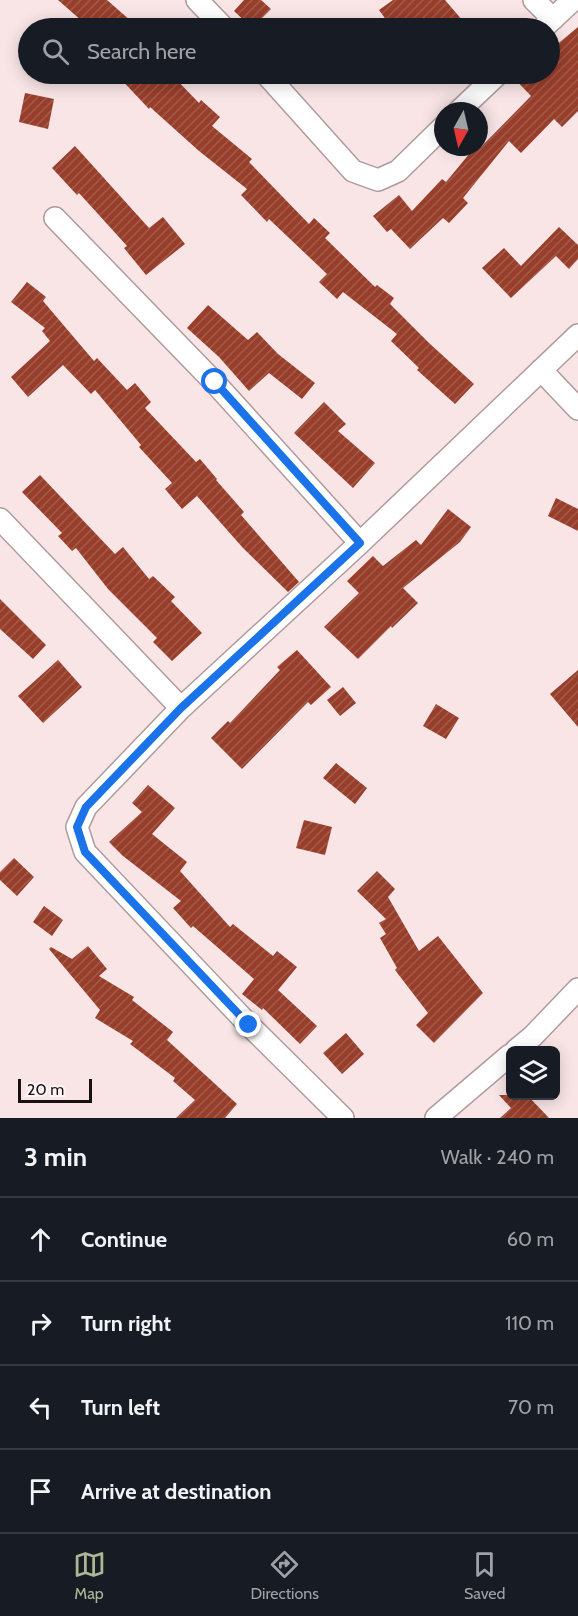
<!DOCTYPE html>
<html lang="en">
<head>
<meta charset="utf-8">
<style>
  :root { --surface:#171b24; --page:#242831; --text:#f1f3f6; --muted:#9ea1a6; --line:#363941; --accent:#aeb793 }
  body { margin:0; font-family:Cabin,sans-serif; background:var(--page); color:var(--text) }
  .controls { position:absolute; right:18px; bottom:18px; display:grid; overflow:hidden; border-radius:9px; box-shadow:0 3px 15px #0003 }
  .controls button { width:54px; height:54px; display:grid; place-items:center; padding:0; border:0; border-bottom:2px solid var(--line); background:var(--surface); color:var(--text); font:30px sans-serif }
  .compass { position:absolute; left:434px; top:102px; width:54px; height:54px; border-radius:50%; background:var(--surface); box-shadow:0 3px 15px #0003; rotate:188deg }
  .scale { position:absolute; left:18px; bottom:15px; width:74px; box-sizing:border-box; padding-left:6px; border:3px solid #191213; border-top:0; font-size:16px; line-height:21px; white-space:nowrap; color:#191213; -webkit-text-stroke:4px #fef5f6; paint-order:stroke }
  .stop { position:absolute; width:18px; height:18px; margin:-14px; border:4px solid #1a73e8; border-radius:50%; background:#fff }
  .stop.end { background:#1a73e8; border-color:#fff; box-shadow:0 2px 6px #0008 }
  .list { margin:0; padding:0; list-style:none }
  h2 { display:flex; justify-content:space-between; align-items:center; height:78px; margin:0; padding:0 24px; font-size:26px }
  h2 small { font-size:20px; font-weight:400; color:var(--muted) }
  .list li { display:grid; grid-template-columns:39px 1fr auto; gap:18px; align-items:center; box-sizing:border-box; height:84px; padding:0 24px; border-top:2px solid var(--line) }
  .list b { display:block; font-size:22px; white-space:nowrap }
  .list em { font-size:20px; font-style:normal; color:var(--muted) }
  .icon { flex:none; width:33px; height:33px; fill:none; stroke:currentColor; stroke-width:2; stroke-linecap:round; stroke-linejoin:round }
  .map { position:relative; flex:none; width:578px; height:1118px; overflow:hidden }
  .search { position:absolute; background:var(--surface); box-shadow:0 3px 15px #0003; left:18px; right:18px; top:18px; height:66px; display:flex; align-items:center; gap:15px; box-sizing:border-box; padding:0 21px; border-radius:33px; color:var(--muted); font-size:22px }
  .sheet { height:414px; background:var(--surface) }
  nav { display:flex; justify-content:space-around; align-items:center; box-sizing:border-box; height:84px; border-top:2px solid var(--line); background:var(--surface); font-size:16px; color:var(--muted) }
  nav a { display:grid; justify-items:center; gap:3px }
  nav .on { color:var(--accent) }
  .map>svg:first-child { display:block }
</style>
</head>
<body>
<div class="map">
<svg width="578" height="1118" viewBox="0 0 578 1118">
  <defs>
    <pattern id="building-hatch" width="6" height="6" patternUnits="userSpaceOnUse" patternTransform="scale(1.5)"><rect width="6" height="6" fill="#993e2a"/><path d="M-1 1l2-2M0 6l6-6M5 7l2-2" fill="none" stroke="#a15c4e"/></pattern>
  </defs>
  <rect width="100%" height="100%" fill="#f9e5e6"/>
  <path fill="url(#building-hatch)" d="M58,0H107L139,28H90Z
    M244,0H261L271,9L252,28L234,11Z
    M393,0H445L469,28H392L379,10Z
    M578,27V111L562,127L554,119L521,153L509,141L463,198L468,203L449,223L443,218L410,249L391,229L387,232L373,216L399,195L412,211L442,179L446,182L475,147H479V145L481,147L531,96L510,74H549V51Z
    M116,74H171L199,103L201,100L220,117L212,126L252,159L249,162L309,224L314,218L330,233L325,238L375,287L377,285L394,298L390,304L429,343L474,384L455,404L417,370L419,368L391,341L397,334L343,292L337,299L319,282L327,274L269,219L267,222L241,195L247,189L199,151L150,107L149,109Z
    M25,93L54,99L48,129L19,122Z
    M75,146L149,228L163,217L185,244L146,275L124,248L127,246L79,193L77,195L52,168Z
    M559,227L578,245V259L569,269L556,256L511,298L482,268L504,248L521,266Z
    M27,282L46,297L43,301L94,361L97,358L127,390L135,383L151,402L145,408L196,462L200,459L217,479L216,480L244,512L241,515L299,582L288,592L243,548L197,496L182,509L165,489L172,483L139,447L141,445L95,390L91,394L63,365L28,397L11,377L50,341L42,331L45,328L11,302Z
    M208,305L248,340L257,332L278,354L315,383L302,399L269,373L249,391L219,357L187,328Z
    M324,402L346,424L338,431L375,463L353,488L294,433Z
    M40,475L115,554L123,547L149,579L153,576L175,597L171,601L202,633L172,661L153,642L157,638L108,589L76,548L72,551L58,536L62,533L22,492Z
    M556,498L578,509V531L548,516Z
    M448,509L471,527L460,542L403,588L418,603L392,628L391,626L358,659L324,627L359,593L347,581L373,556L383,566L416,540L421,545Z
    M0,599L46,645L33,659L0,629Z
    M297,650L331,687L311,705L308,702L242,769L211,738L228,721L230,723L280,670L277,667Z
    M58,660L82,687L43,723L18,696Z
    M578,670V727L550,694Z
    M343,687L356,703L340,716L327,700Z
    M436,704L459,718L446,739L423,726Z
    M336,763L367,788L355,804L323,778Z
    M148,785L175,808L152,834L187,862L180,871L230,927L233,924L273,956L277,951L297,967L278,990L317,1026L300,1044L263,1008L262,1010L242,994L254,979L193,926L191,928L173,908L181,901L123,856L109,842L142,812L132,803Z
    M304,820L332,827L325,855L296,848Z
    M14,858L34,877L17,896L0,880V872Z
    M377,871L395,889L388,897L419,951L438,936L483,993L434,1043L416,1025L428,1013L395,970L397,968L380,938L386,934L379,923L386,919L357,891Z
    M44,906L63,920L52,936L33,922Z
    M88,946L107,969L99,976L134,997L132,1000L173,1032L167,1040L237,1104L225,1118H176L195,1100L173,1081L175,1078L130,1044L133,1041L95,1018L100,1010L49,949L51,947L72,959Z
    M346,1033L364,1054L342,1074L323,1053Z
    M499,1095H527L549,1118H500L511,1108Z"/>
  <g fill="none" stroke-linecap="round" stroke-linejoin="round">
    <g stroke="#af9b9d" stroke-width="24">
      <path id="street" d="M197,0L224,28
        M534,0L553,19
        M543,28L573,0
        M266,74L353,171L378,180L398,171L443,127
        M459,111L498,74
        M55,218L215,383L360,543
        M541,370L578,409
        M0,519L181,708L360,543L578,335
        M181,708L86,807L77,827L85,852L249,1025L343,1118
        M516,1050L533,1036L578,989
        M436,1118L510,1055"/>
    </g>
    <use href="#street" stroke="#fff" stroke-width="21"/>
  </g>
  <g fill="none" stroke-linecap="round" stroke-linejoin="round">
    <path stroke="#1a73e8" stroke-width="8" d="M215,382L360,543L181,708L86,807L77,827L85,852L249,1025"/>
  </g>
</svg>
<div class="controls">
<button><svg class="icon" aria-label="layers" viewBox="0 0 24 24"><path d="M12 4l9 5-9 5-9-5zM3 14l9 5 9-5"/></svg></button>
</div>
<svg class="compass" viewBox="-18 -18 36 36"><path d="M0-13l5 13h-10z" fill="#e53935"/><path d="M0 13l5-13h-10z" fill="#9ea1a6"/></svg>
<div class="scale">20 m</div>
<div class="stop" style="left:215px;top:382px"></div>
<div class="stop end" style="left:249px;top:1025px"></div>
<div class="search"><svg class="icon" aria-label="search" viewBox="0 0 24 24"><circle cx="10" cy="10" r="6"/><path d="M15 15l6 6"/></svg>Search here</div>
</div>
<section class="sheet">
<h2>3 min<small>Walk · 240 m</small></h2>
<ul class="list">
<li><svg class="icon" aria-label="ahead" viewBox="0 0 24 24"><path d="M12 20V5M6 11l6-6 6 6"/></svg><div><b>Continue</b></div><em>60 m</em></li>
<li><svg class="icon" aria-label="right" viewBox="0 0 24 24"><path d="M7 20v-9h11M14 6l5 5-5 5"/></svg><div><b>Turn right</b></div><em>110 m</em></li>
<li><svg class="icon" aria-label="left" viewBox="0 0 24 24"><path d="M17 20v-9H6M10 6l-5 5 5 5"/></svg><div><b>Turn left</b></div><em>70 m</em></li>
<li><svg class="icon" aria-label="arrive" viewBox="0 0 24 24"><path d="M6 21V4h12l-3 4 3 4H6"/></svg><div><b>Arrive at destination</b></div></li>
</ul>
</section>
<nav>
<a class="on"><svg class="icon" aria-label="map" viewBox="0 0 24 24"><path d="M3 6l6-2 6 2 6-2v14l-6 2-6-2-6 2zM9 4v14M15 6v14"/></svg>Map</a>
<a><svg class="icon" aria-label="directions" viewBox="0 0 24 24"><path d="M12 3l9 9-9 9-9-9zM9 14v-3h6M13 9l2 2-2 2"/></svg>Directions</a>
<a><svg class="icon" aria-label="saved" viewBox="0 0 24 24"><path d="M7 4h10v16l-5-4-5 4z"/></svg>Saved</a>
</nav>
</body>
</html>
